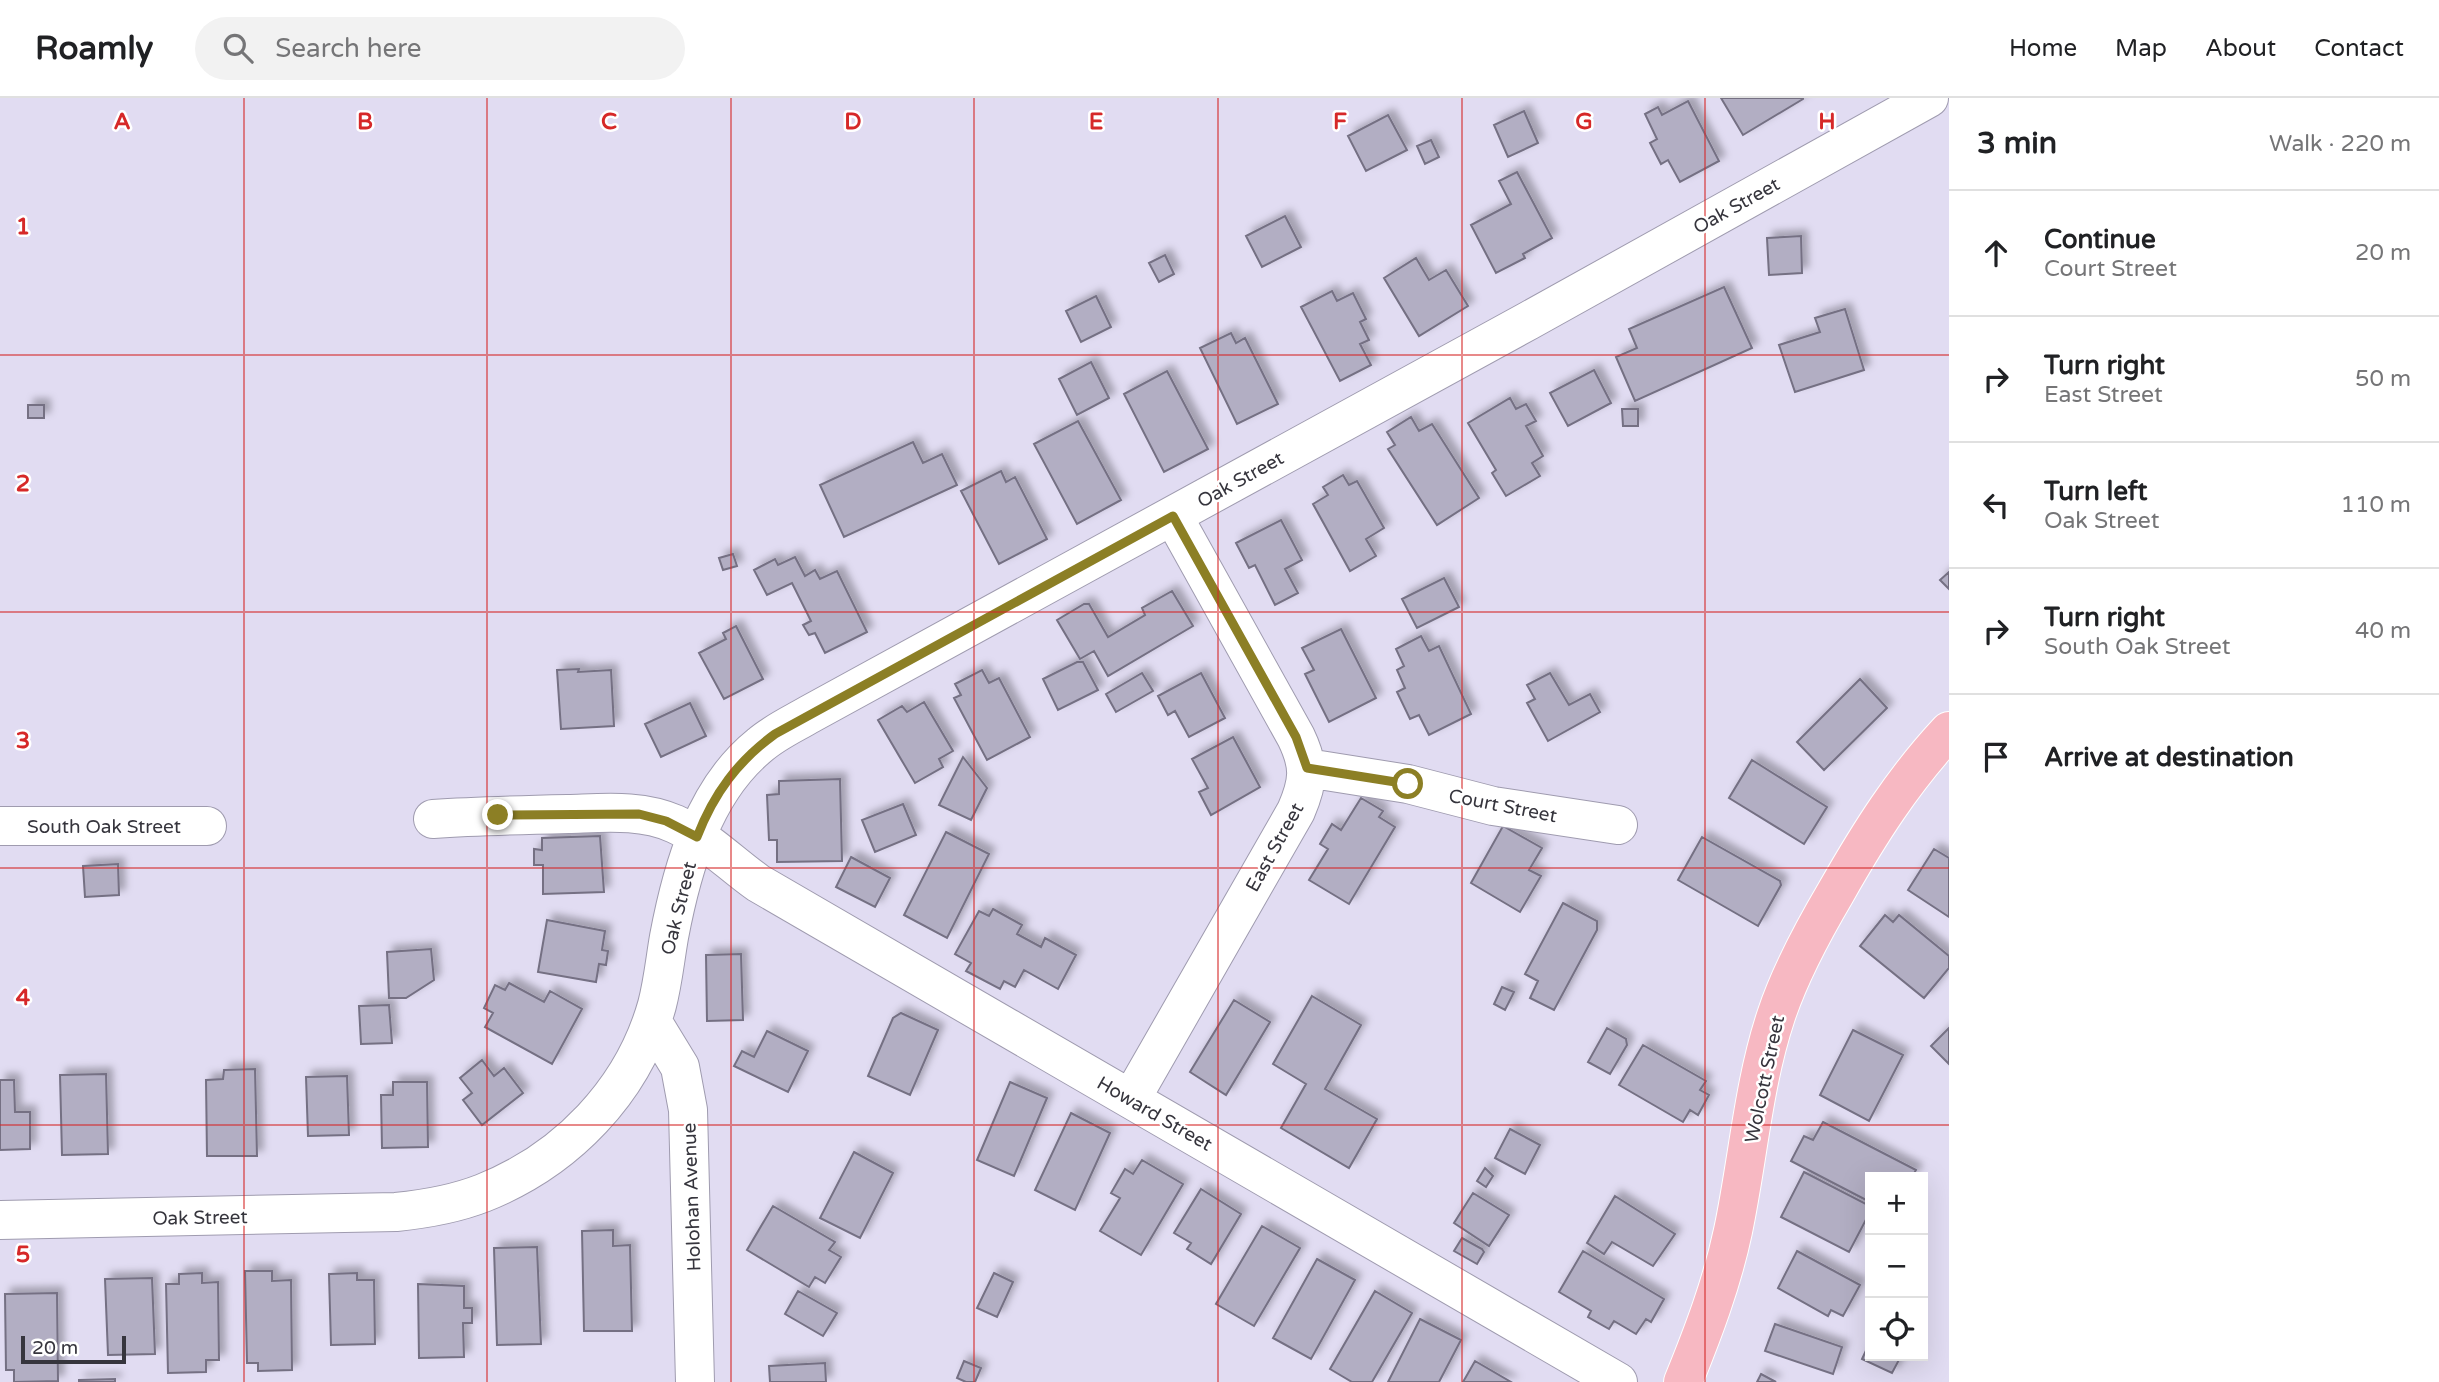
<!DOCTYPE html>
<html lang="en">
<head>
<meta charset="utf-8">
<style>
  :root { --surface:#fff; --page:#f2f2f2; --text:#202124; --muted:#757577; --line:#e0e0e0 }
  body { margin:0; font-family:"Varela Round",sans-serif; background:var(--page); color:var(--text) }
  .controls { position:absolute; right:21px; bottom:21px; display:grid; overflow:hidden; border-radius:0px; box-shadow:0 7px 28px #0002 }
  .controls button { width:63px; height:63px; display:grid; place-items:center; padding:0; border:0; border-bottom:2px solid var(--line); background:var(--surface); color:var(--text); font:35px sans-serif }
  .scale { position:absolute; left:21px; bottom:18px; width:105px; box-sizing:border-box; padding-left:7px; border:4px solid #36353d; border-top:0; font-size:19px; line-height:24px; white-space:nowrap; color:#36353d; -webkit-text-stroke:5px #fff; paint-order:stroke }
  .stop { position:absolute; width:21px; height:21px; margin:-16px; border:5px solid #8c7f25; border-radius:50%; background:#fff }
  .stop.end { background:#8c7f25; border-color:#fff; box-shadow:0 2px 7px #0008 }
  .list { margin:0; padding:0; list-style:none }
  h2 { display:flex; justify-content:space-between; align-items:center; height:91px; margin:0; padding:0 28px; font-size:30px }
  h2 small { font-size:23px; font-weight:400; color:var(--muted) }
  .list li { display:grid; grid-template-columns:46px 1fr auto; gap:21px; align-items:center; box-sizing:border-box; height:126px; padding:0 28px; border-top:2px solid var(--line) }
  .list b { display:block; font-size:26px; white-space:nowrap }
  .list p { margin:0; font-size:23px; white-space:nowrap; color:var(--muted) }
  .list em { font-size:23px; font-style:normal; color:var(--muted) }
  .icon { flex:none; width:38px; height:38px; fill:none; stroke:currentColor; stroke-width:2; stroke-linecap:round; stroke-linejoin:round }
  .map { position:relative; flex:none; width:1949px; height:1284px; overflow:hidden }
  header { display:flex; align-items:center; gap:42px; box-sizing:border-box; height:98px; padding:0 35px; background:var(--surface); border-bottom:2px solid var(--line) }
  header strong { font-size:33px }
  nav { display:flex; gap:38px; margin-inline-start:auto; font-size:24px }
  .search { width:490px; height:63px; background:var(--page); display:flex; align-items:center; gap:18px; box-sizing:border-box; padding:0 24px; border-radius:38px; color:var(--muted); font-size:26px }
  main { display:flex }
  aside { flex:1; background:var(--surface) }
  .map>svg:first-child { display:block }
</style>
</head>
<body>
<header>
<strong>Roamly</strong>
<div class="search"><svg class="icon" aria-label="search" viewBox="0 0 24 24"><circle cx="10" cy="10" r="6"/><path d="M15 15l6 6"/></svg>Search here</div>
<nav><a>Home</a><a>Map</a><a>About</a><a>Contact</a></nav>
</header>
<main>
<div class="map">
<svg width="1949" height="1284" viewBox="0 0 1949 1284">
  <defs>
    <filter id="shadow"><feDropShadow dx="6" dy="-6" stdDeviation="3.5" flood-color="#0004"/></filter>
  </defs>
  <rect width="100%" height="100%" fill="#e1dcf2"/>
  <path fill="#b2aec3" stroke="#747083" stroke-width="2" filter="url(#shadow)" d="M1721,0H1803V1L1743,37Z
    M1688,3L1719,63L1680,84L1668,62L1661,66L1650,45L1657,41L1645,16L1658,9L1662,17Z
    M1524,13L1538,45L1508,59L1494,27Z
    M1388,17L1407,52L1366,73L1348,38Z
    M1431,42L1439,59L1425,66L1417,48Z
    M1517,74L1552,140L1523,156L1525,160L1496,175L1471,127L1511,106L1499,83Z
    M1285,118L1301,149L1262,169L1246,138Z
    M1801,138L1802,175L1769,177L1767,140Z
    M1165,157L1174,176L1159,184L1149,165Z
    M1416,160L1429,182L1446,172L1468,208L1419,238L1384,180Z
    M1724,189L1752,250L1635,303L1616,259L1637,250L1629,231Z
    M1332,193L1337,203L1353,195L1366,221L1360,224L1369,242L1360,246L1371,267L1340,283L1301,209Z
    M1096,198L1111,229L1081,244L1066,213Z
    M1845,211L1864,272L1795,294L1779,247L1820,234L1815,220Z
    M1231,235L1236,245L1245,240L1278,306L1237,326L1200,250Z
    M1091,264L1109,300L1077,317L1059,281Z
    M1594,272L1611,305L1568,328L1550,295Z
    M1167,273L1208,351L1164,374L1124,296Z
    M1510,300L1516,311L1526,306L1536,323L1526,328L1543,358L1532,365L1540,378L1506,398L1492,375L1496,372L1468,325Z
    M28,307H44V320H28Z
    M1622,311H1638V328H1623Z
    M1411,319L1419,333L1432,326L1479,400L1437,427L1388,351L1395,347L1387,334Z
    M1078,323L1121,402L1077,426L1034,346Z
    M913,344L923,365L942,356L957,387L844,439L820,387Z
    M1001,373L1006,384L1015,379L1047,441L999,466L961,393Z
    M1343,377L1349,387L1357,383L1384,430L1366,441L1376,458L1350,473L1313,406L1328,397L1323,389Z
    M1281,422L1302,462L1285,471L1298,495L1275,507L1255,467L1249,470L1236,445Z
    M733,456L737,468L723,472L719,460Z
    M795,459L805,478L815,472L820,481L837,473L867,534L825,555L815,535L809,537L803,527L811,523L792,485L767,497L754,472L775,461L778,467Z
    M1949,474V491L1940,482Z
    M1444,480L1459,509L1417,530L1402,501Z
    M1172,493L1193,528L1108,578L1094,553L1080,561L1057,522L1084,506H1089L1108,539L1145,517L1142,510Z
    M736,528L763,581L724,601L699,555L726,541L723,535Z
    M1341,531L1376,600L1329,624L1305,576L1314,572L1302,550Z
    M1421,538L1429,553L1439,548L1471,616L1429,637L1419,617L1410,621L1397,594L1405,590L1397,572L1404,568L1396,551Z
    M1077,564H1083L1098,592L1058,612L1043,581Z
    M579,571L578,574L611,572L614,628L561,631L557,572Z
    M982,572L989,585L999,580L1030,639L987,662L954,600L961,597L955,586Z
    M1142,575L1153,593L1116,614L1106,596Z
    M1201,575L1225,620L1189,639L1175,613L1168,617L1158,598Z
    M1550,575L1569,607L1590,596L1600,614L1548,643L1527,605L1535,601L1527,587Z
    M1860,581L1887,610L1824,672L1797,644Z
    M924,604L953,653L939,661L943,669L915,685L878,622L902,608L907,614Z
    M690,605L706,638L661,659L645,626Z
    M1233,639L1260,689L1211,717L1199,694L1208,690L1192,661Z
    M963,659L987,690L971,722L939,707Z
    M1752,662L1827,709L1804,746L1729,700Z
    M840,681L842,763L777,764V742H769L767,697L779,696V683Z
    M1361,700L1383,713L1379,719L1395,729L1349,806L1309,782L1328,751L1320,746L1332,726L1341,732Z
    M903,706L916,737L875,754L862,722Z
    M1503,728L1542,750L1529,772L1541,778L1520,814L1471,785Z
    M946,734L989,756L947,840L904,817Z
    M600,738L604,794L543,796V767H534V751L542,752V740Z
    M1702,739L1780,783L1781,787L1758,828L1678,782Z
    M1934,751L1949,760V819L1908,792Z
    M851,759L890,780L875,809L836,789Z
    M118,766L119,797L85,799L83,768Z
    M1563,805L1597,823V832L1554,912L1530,900L1538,883L1525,876Z
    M993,811L1022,827L1017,836L1041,849L1045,840L1076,857L1058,891L1024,872L1015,889L1004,883L1000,891L966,873L971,865L955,856L979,813L989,818Z
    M1885,817L1893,824L1899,817L1949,858V870L1924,900L1860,848Z
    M547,822L605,833L602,852L608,853L606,867L599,866L596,884L538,874Z
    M431,851L434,882L406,900H389L387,854Z
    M741,856L743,922L707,923L706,857Z
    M509,885L544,904L550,893L582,911L552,966L485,929L493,915L484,910L495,887L505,892Z
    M1502,889L1514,894L1505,912L1494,906Z
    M1312,898L1361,927L1325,991L1377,1021L1349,1070L1281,1030L1306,986L1273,966Z
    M1234,902L1270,924L1226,997L1190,974Z
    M389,907L392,945L361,946L359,908Z
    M901,915L938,932L910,997L868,978L893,920Z
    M1607,930L1626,941L1627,947L1610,976L1588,964Z
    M1949,930V966L1931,948Z
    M1853,932L1903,957L1869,1023L1820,997Z
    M767,933L808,953L788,994L734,968L742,953L754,959Z
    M1643,947L1706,983L1700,992L1709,997L1698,1017L1690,1012L1683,1024L1619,987Z
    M482,962L494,978L504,970L523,995L482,1027L463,1002L472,995L460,980Z
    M255,971L257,1058H207L206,982L223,981L224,972Z
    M106,976L108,1056L62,1057L60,977Z
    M347,978L349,1037L308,1038L306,979Z
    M0,982H14L15,1014H30V1051L0,1052Z
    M393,984H427L428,1049L382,1050L381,997H393Z
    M1010,984L1047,1000L1014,1078L977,1062Z
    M1071,1015L1110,1035L1075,1112L1035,1092Z
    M1823,1024L1916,1072L1912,1079H1870V1104L1791,1063L1804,1038L1813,1042Z
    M1510,1031L1540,1047L1525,1076L1495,1060Z
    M854,1054L893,1075L860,1140L820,1120Z
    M1142,1062L1183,1086L1141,1157L1100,1133L1120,1100L1111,1095L1125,1071L1133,1076Z
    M1485,1070L1493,1078L1486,1089L1477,1083Z
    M1804,1074L1870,1108V1114L1849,1154L1781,1119Z
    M1201,1091L1241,1116L1211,1166L1187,1151L1191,1145L1174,1135Z
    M1473,1095L1509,1117L1489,1148L1454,1125Z
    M1615,1098L1675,1136L1653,1168L1612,1144L1604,1156L1587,1145Z
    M773,1108L835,1144L829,1152L841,1159L825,1185L815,1179L809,1189L747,1152Z
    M1262,1128L1300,1150L1254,1228L1216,1206Z
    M613,1132V1148L630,1147L632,1233H584L582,1133Z
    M1462,1140L1482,1151L1484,1154L1477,1166L1454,1153Z
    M537,1149L541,1246L497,1247L494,1150Z
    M1583,1153L1664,1201L1651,1224L1646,1221L1636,1236L1614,1223L1609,1231L1588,1219L1591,1213L1559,1194Z
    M1797,1153L1860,1187L1843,1218L1831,1212L1828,1218L1778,1190Z
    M1317,1161L1355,1182L1311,1261L1273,1240Z
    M245,1173H272V1183L291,1182L292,1272L258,1273V1265H247Z
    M202,1175V1185L218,1184L219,1262H206V1274L168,1275L166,1186H179V1176Z
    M357,1175V1182H374L375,1246L331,1247L329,1176Z
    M994,1175L1013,1184L997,1219L977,1210Z
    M152,1180L155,1256L108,1257L105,1181Z
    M418,1186L464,1188V1210H472V1225H463L464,1259L419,1260Z
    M798,1193L837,1215L823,1238L785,1216Z
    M1375,1193L1412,1215L1372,1284H1352L1330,1271Z
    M57,1195L58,1283L14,1284V1272H6L5,1196Z
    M1420,1221L1461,1242L1439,1284H1388Z
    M1775,1226L1842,1249L1833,1276L1765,1253Z
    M1870,1244V1258H1901L1892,1275L1862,1261Z
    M964,1263L981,1270L975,1284H966L957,1280Z
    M1475,1263L1511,1284H1463Z
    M825,1265L826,1284H770L769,1268Z
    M1761,1276L1776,1284H1757Z
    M115,1281V1284H79V1282Z"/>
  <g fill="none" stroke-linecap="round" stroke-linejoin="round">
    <g stroke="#9f9baf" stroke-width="40">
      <path id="minor" d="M1307,670L1408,686L1493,708L1618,727
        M433,721C478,718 523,717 568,716C604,715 641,711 675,726C706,740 731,766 758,785L1618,1284
        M0,728H207
        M652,923L680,969L688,1012L695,1284
        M1131,1001L1296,713C1309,683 1310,668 1296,639L1173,418
        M0,1122L396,1114C426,1111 455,1106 483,1095C566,1062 633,993 657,907C663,884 665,862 669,839C682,770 704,692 760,647C775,634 793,626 810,616L1528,223L1929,0"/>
    </g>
    <g stroke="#fff" stroke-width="40">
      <path id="major" d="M1683,1284C1703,1235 1722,1185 1733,1133C1748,1062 1753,987 1776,918C1790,875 1813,833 1836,794C1869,736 1903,682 1949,633"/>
    </g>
    <use href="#minor" stroke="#fff" stroke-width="38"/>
    <use href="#major" stroke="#f7b8c2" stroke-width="38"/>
  </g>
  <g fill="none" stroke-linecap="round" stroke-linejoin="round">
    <path stroke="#8c7f25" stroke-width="9" d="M498,717L639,716L666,723L697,739C714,695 738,663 775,636L1173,418L1296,639L1307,670L1408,686"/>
  </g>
  <path fill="none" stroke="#d62828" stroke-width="2" stroke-opacity="0.55" d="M244,0V1284M487,0V1284M731,0V1284M974,0V1284M1218,0V1284M1462,0V1284M1705,0V1284M0,257H1949M0,514H1949M0,770H1949M0,1027H1949"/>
  <g text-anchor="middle" stroke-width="5" stroke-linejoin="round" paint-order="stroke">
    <g font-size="19" fill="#36353d" stroke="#fff">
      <text transform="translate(1736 107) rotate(-29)" y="7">Oak Street</text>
      <text transform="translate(1240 381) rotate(-29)" y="7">Oak Street</text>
      <text transform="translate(1503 707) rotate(11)" y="7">Court Street</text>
      <text x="104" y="735">South Oak Street</text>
      <text transform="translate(1274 749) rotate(-61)" y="7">East Street</text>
      <text transform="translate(678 810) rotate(-76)" y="7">Oak Street</text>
      <text transform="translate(1764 981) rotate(-78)" y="7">Wolcott Street</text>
      <text transform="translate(1155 1015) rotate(30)" y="7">Howard Street</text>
      <text transform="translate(691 1099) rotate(-92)" y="7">Holohan Avenue</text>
      <text transform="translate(200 1119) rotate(-1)" y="7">Oak Street</text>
    </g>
  </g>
  <g font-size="23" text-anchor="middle" font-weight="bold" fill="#d62828" stroke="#fff" stroke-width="5" stroke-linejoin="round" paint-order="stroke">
    <text x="122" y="31">A</text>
    <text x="365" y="31">B</text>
    <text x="609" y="31">C</text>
    <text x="853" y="31">D</text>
    <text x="1096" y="31">E</text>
    <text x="1340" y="31">F</text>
    <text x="1584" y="31">G</text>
    <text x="1827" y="31">H</text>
    <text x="23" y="136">1</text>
    <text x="23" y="393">2</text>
    <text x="23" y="650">3</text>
    <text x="23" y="907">4</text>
    <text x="23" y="1164">5</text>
  </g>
</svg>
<div class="controls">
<button>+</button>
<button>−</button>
<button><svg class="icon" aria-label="locate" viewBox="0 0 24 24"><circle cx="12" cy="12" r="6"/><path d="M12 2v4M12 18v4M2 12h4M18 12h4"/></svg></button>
</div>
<div class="scale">20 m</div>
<div class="stop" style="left:1408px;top:686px"></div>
<div class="stop end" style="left:498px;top:717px"></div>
</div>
<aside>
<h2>3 min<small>Walk · 220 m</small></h2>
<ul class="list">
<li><svg class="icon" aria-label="ahead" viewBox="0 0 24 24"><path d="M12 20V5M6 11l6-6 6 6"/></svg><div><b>Continue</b><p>Court Street</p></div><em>20 m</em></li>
<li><svg class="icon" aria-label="right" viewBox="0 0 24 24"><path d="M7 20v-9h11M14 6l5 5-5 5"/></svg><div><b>Turn right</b><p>East Street</p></div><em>50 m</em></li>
<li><svg class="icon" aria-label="left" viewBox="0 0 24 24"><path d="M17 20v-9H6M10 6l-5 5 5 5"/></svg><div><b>Turn left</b><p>Oak Street</p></div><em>110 m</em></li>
<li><svg class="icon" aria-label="right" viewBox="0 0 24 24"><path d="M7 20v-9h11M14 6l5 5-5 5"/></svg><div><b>Turn right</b><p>South Oak Street</p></div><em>40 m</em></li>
<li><svg class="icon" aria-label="arrive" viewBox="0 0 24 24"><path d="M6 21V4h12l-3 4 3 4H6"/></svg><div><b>Arrive at destination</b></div></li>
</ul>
</aside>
</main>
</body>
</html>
